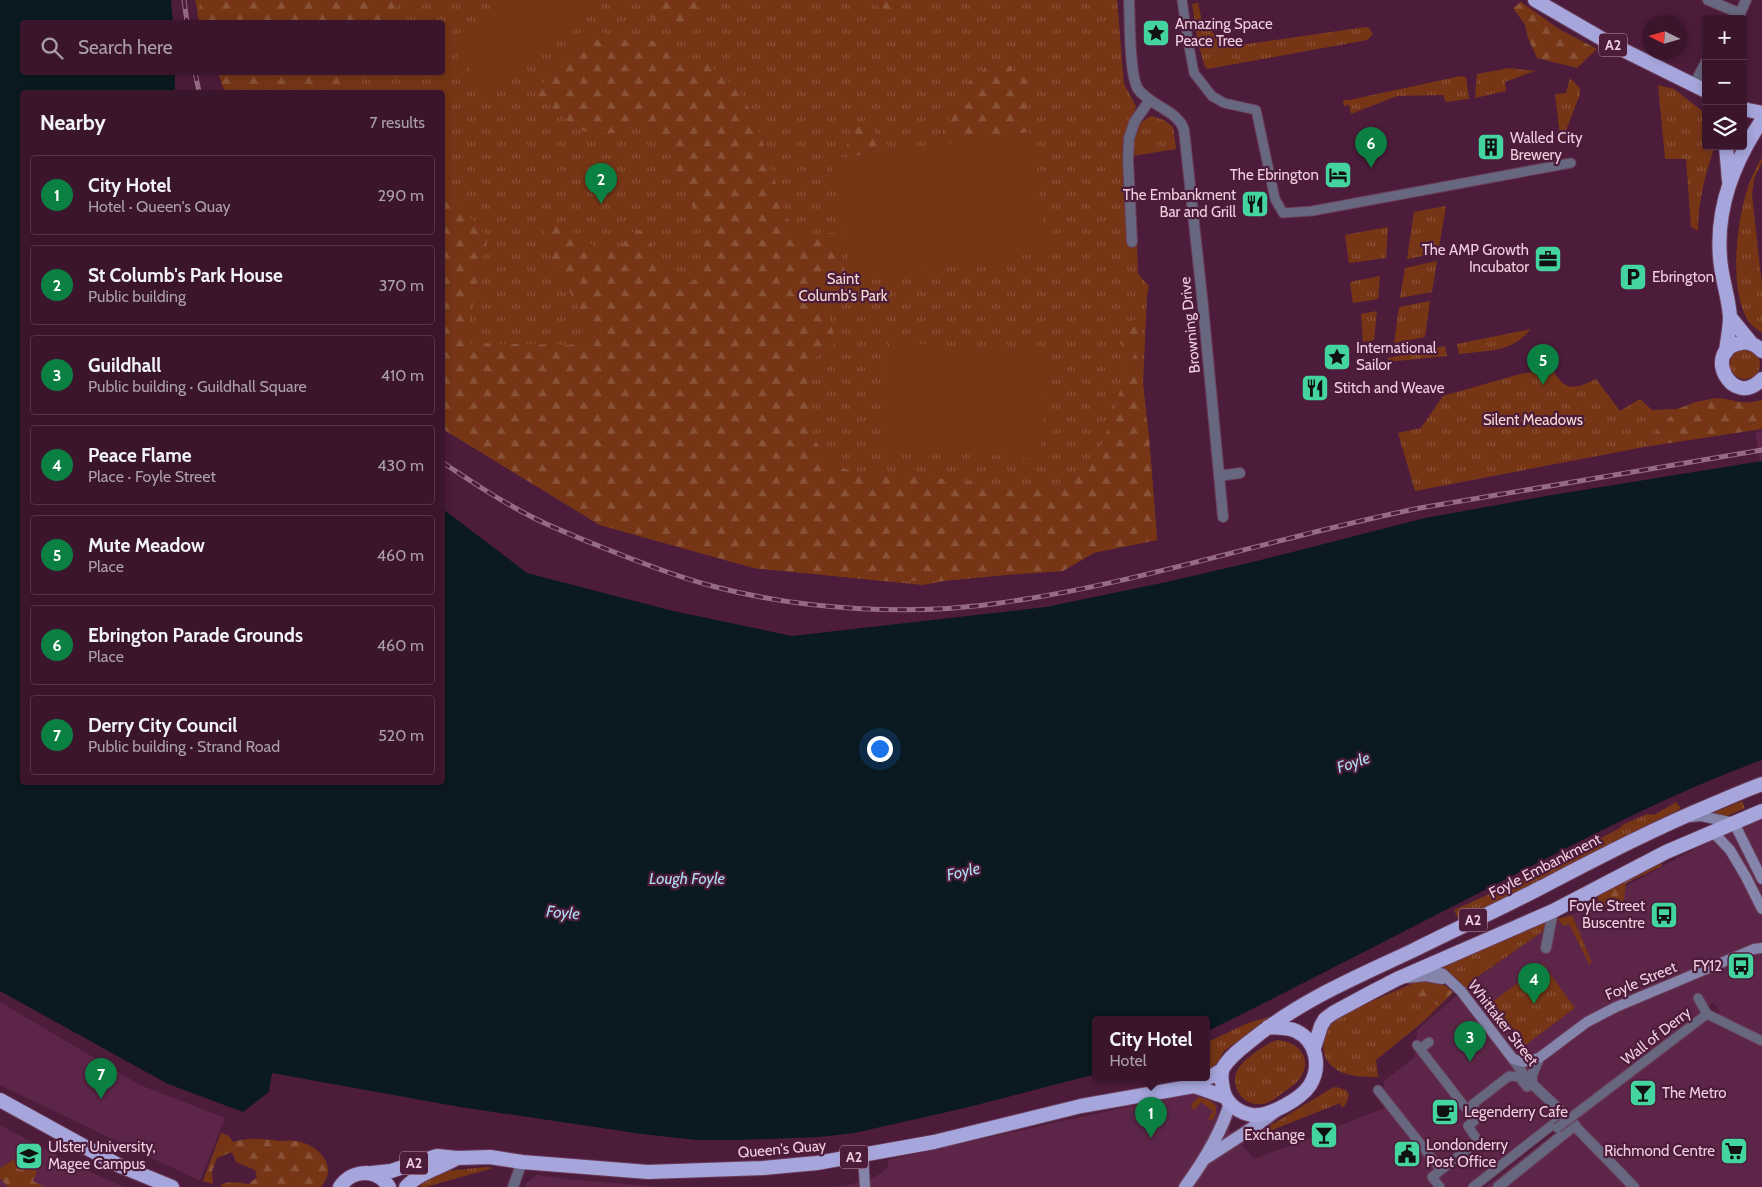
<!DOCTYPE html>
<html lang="en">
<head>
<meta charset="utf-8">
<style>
  :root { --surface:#3a152c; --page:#411e34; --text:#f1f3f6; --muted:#ab9fa9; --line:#543448; --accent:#0b8043 }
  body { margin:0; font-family:Cabin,sans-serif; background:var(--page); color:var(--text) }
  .controls { position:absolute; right:15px; top:15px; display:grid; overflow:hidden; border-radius:5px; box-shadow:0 2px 8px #0003 }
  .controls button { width:45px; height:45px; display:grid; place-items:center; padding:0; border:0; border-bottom:1px solid var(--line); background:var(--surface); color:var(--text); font:25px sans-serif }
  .compass { position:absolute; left:1642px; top:15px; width:45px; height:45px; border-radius:50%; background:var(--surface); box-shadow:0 2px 8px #0003; rotate:275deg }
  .you { position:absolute; left:879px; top:748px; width:18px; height:18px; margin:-12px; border:4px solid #fff; border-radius:50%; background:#1a73e8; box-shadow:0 0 0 8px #1a73e833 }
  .badge { display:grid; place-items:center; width:32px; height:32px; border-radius:50%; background:var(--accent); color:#fff; font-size:16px; font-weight:700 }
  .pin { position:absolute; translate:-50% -41px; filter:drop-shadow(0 1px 2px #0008) }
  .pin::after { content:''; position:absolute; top:26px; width:18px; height:15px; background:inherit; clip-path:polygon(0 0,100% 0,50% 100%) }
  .popup { position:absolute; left:1092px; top:1016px; width:118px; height:65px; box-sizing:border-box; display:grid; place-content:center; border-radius:5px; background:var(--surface); filter:drop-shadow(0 1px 4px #0005); font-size:16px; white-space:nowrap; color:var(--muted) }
  .popup b { font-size:19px; color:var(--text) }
  .popup::after { content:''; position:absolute; left:50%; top:100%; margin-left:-10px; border:10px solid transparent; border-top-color:var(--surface) }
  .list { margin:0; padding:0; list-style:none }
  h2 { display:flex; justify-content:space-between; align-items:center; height:65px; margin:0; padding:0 20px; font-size:21px }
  h2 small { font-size:16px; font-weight:400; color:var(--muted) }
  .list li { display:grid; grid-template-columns:32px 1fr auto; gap:15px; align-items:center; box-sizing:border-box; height:80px; margin:0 10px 10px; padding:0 10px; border:1px solid var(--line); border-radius:5px }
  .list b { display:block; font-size:19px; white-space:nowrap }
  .list p { margin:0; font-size:16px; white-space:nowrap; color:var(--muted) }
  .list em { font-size:16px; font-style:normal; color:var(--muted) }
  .icon { flex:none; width:28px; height:28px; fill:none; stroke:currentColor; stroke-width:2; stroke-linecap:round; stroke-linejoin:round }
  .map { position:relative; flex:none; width:1762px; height:1187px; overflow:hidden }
  .search { position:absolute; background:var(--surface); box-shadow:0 2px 8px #0003; left:20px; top:20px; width:425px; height:55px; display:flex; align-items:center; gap:12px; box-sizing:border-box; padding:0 18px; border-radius:5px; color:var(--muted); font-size:19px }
  .panel { position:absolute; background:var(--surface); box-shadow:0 2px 8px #0003; left:20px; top:90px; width:425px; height:695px; border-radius:5px }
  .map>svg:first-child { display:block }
</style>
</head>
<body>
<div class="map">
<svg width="1762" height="1187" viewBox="0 0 1762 1187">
  <defs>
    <pattern id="grass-tufts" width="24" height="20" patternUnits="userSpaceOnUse" patternTransform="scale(1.25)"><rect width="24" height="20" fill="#763616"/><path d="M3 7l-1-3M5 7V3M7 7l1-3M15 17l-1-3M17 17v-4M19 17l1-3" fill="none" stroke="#8a5237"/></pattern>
    <pattern id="forest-firs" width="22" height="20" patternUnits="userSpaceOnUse" patternTransform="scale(1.25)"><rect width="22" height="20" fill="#763616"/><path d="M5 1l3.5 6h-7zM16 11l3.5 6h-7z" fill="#8a5237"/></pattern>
  </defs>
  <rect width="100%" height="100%" fill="#4d1c3b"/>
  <path fill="#5d2648" d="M1762,431V461H1760L1755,432Z
    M1762,820V1187H1485L1570,1121L1720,1011L1713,1003L1473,1187H832L845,1186L875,1177L889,1167L887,1160L1190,1093L1208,1095L1218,1106L1219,1118L1254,1159L1302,1141L1384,1108V1081L1415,1057L1417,1030L1476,979L1559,919L1572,915L1736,827Z
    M0,1002L140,1085L225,1118L200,1181L0,1085Z
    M0,1125L73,1164L124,1187H0Z
    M537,1175L566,1179L660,1187H525L526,1183Z"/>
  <path fill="url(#grass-tufts)" d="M195,0H1117L1124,84L1136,106L1122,147L1125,163L1127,242H1137L1138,274L1149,286L1147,296L1143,383L1149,437L1157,540L923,585L754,568L600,525L443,429L442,92H225L218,73L442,72V22H200Z
    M1198,3L1202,21L1226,47L1366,27L1369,28L1373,34L1367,40L1208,69L1205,67L1198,43L1192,4Z
    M1509,68L1535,71L1505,82L1506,91L1475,98L1477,74Z
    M1461,76L1466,77L1469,99L1446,102L1443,95L1397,96L1351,114L1349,105L1344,106L1343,100H1349Z
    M1570,78L1580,88V94L1563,138L1560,136L1555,94L1566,93Z
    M1658,85L1674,89L1706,114V146H1715C1705,174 1698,202 1698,231L1691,227L1686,159H1665Z
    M1152,116L1164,120L1173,127L1176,149L1133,156C1132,140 1136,121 1152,116Z
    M1761,158L1762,162L1754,179L1752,195L1762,286V333C1756,329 1749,324 1746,317C1729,283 1737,221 1748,187C1751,177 1757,168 1761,158Z
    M1446,206L1438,253L1407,259L1414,212Z
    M1388,227L1386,258L1349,263L1345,235Z
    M1437,261L1432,292L1400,298L1405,268Z
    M1380,276L1378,299L1353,303L1350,282Z
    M1430,301L1425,337L1394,343L1399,307Z
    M1377,311L1374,340L1363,342L1361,314Z
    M1531,329C1511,353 1488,350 1459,354L1457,344Z
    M1445,346L1447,356L1387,362L1388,358Z
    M1730 364a15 15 0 1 1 30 0a15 15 0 1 1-30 0Z
    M1546,370L1554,372C1566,393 1577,388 1596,379L1620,411L1640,399L1652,410L1677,409L1644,447L1415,491L1398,433L1421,428L1443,396L1520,374Z
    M1742,801L1745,808L1725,817L1713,813Z
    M1647,814L1655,815L1658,821L1459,921L1454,910L1507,886L1535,869H1540L1572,850H1578L1620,828L1622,825Z
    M1572,915L1592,963L1589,964L1569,924L1563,926L1559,920L1476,978L1482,986L1475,990L1466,989L1457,979L1436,967L1539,924Z
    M1543,964L1575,1008L1524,1046L1492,1002Z
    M1418,981L1447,987L1453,992L1424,1021L1376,1060L1378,1077C1364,1077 1344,1077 1333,1067C1316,1052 1324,1029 1338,1016Z
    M1272,1016L1224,1051L1216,1064L1206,1072V1043L1248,1023Z
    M1277,1040C1300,1042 1314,1059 1299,1080C1294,1085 1287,1090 1281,1094C1273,1100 1267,1105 1257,1104C1249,1104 1242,1099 1238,1092C1235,1086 1234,1080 1236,1073C1239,1062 1266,1043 1277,1040Z
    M1336,1087L1346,1090L1349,1095L1346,1104L1342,1108L1340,1103L1265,1133L1249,1142L1248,1139L1255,1135L1332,1088Z
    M487,1167L493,1168L426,1187H421L419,1183L445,1171Z"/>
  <path fill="url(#forest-firs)" d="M201,0H400L389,19V22H200L197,15Z
    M652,0H705L691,18L677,27H661L653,18L649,6Z
    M862,0H899C899,11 898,15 888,20L882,16L879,7Z
    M1521,2L1559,29L1597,49L1577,68L1537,58L1528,38L1525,25L1513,8Z
    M601,33L646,38L667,47L677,58L689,65L708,64L742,94L759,131L787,218L800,235L835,233L850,292L825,299L836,343L817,356L807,377L810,429L827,463L865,475L912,476L1007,485L1055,486L1096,457L1113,418L1125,370L1137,351L1126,350L1120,343L1126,323L1135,319L1142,324L1141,383L1149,437L1157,540L1094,553L1063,571L1006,575L943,581H885L754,568L600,525L443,429V200L460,205L488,237L467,331L471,343L569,345L595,339L550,255L542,227L553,219L605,253L616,251L633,232L641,230L658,255L676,275L692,282L704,271L705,250L695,211L673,167L677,152L660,134L637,124L615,133H591L577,129L537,95C555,60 565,50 601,33Z
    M1006,62L1011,67L1012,78L1017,79L1025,76L1031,80L1034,87C1033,92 1031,98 1026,99V118L1029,132L960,142L957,137L943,134V127L950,116L951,107L959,100L964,87L974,76L985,69L998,72Z
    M218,73V72L373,73L352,85L347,92H225Z
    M852,123C873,124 880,132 878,153L851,157L847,153V145Z
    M1716,398C1734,399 1743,406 1762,400V429L1644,447L1677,409L1696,402Z
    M1676,802L1680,807L1679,810L1648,824L1646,820L1649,818Z
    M1660,861L1662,866L1626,883L1624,900L1611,910L1603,905L1598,900V896Z
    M1418,981L1440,982L1453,992L1439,1006L1431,1001L1400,997L1403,988Z
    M221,1133L229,1136L233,1142C249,1137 262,1139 279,1141C284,1141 289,1140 295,1141C311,1142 333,1158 327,1177C326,1180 323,1184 321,1187H222L221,1185C230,1180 239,1183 249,1184L257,1177L255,1170L236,1162L232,1152L217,1158L212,1171L213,1184L203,1181Z
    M33,1148L41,1150L32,1167L37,1171L33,1181L44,1187H8L0,1178V1168Z"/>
  <path fill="#763616" d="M513,0H603L492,96L454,51Z
    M1029,132L1048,251L852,283L830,159Z
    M890,341L1049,355L1040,459L881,446Z
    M1199,1097L1211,1101L1216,1106V1113L1213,1120L1208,1119L1213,1111L1201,1102L1195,1110L1191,1107L1192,1103Z"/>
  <path fill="#0a1a20" d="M0,0H171L173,22H22V72L175,73V92H22V782H442L443,509L527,573L673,611L792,636L1046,607L1171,581L1265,559L1425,518L1552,495L1762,461V760C1676,791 1594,834 1512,876C1410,928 1309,981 1206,1032V1019H1096V1074L965,1108L854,1133L819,1137L739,1140H696L642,1134L460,1107L272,1073L269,1092L243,1112L168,1084L0,991Z"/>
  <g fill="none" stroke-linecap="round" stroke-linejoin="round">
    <g stroke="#6a3c59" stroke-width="11">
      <path id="pedestrian" d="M1182,0L1188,41L1194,73L1212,96L1224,103L1256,110L1275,199L1283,213L1312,211L1571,163
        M1698,998L1707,1014
        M1417,1045L1475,1120
        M1420,1049L1429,1042
        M1378,1090L1441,1170
        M1573,1116L1707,1014L1762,1041
        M1440,1187L1432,1177L1478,1141L1468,1126L1475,1120L1473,1104L1509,1076L1519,1077L1527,1087L1532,1083L1535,1087
        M1473,1187L1565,1115L1561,1111"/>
    </g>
    <g stroke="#6a3c59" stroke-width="12">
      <path id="minor" d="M1129,0C1130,19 1129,75 1138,89C1150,106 1178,110 1184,130L1203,306L1223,517
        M1708,0L1739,13
        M1738,18L1746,0
        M1694,85L1706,62
        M1132,242L1128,160L1129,138L1135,121L1149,101
        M1219,476L1240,473
        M1546,948L1553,911
        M513,1187L522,1162
        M1498,1187L1575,1125"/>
    </g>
    <g stroke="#6a3c59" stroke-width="12">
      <path id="tertiary" d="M1513,1059L1526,1078L1565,1115
        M1532,1083V1075L1539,1058
        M1570,1121L1634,1187"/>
    </g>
    <g stroke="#6a3c59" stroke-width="12">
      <path id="secondary" d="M1690,817L1701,816L1734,823L1762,879
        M1713,832L1730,850L1746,877L1762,909
        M1424,967L1443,974L1461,991L1513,1059L1524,1062L1539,1058L1587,1022L1616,1007L1754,949L1762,948
        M1407,978L1426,976L1442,979
        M863,1156L865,1187"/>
    </g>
    <g stroke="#6a3c59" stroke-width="15">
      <path id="primary" d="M1206,1158L1260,1123L1276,1111
        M1185,1187C1204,1161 1221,1134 1230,1103"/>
    </g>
    <g stroke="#6a3c59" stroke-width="16">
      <path id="trunk" d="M1535,0L1611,44L1706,91
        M1743,109L1762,113
        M1726,146L1729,181
        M1730,317L1752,344
        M1762,351C1756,345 1749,341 1741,343C1701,349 1732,411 1762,379
        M1726,352C1727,341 1730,328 1730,317C1729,298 1721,277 1720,257C1716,208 1735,160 1762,120
        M1268,1027C1277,1028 1288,1027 1296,1031C1317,1041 1321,1067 1310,1085C1301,1099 1269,1117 1252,1115C1240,1113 1228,1105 1224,1093C1222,1085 1220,1075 1223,1068C1230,1056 1243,1047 1253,1039C1303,999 1357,977 1414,950C1456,929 1500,909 1542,887C1598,858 1653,829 1711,805C1728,798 1745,790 1762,784
        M1314,1048L1321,1026L1325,1019L1333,1013L1370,993L1397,979L1553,911L1666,852L1762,811
        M1194,1086L1225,1097
        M0,1100L118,1165L172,1187
        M372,1173L391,1171L437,1156L457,1158L490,1157L522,1162L648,1172L763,1168L817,1163L934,1142L1081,1106L1194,1086L1222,1070
        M340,1187C352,1169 377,1168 389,1187
        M406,1187C420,1172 440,1168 457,1158"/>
    </g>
    <use href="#pedestrian" stroke="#67677f" stroke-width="9"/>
    <use href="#minor" stroke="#67677f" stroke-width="10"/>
    <use href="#tertiary" stroke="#67677f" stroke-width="10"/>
    <use href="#secondary" stroke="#8585ab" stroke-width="10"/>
    <use href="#primary" stroke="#9c9bcd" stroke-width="12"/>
    <use href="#trunk" stroke="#a6a6dc" stroke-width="14"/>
    <g stroke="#966c85" stroke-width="5">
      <path id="rail" d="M184,0L187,22
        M195,72L199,92
        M442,462C472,482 502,502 534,518C558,530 584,540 609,550C644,564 680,578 716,587C803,610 911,616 1000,603C1143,583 1279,536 1420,508L1762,450"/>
    </g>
    <use href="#rail" stroke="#4d1c3b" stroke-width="3" stroke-dasharray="9" stroke-linecap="butt"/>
    <g stroke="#6a3c59" stroke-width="11" stroke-linecap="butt">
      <path id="pedestrian-bridge" d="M1557,1128L1573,1116"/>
    </g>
    <use href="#pedestrian-bridge" stroke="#67677f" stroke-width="9"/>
  </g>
  <defs>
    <g id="sight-square" transform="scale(1.4375)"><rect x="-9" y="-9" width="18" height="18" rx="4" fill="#43d4a0" stroke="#4d1c3b"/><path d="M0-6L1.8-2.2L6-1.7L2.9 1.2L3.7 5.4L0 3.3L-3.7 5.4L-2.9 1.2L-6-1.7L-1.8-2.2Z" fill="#111"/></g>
    <g id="building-square" transform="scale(1.4375)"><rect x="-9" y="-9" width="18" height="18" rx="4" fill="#43d4a0" stroke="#4d1c3b"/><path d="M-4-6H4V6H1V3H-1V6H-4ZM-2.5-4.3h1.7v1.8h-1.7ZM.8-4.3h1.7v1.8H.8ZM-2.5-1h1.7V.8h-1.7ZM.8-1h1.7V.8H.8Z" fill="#111"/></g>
    <g id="hotel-square" transform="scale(1.4375)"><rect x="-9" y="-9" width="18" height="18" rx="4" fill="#43d4a0" stroke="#4d1c3b"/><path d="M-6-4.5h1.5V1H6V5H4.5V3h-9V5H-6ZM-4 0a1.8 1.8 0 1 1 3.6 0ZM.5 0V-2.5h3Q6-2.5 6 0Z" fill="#111"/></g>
    <g id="restaurant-square" transform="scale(1.4375)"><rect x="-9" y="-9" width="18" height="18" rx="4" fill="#43d4a0" stroke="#4d1c3b"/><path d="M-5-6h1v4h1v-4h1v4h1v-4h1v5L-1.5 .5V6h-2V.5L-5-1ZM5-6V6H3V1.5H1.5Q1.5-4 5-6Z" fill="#111"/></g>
    <g id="office-square" transform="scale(1.4375)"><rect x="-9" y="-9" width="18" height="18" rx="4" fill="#43d4a0" stroke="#4d1c3b"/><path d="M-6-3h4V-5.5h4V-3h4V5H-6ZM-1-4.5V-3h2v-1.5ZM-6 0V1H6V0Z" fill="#111"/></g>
    <g id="parking-square" transform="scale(1.4375)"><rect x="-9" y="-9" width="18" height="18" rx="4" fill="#43d4a0" stroke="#4d1c3b"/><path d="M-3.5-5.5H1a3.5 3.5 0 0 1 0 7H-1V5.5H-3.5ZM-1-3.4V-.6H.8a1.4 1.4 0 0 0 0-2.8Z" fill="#111"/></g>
    <g id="bus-square" transform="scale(1.4375)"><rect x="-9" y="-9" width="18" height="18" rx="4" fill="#43d4a0" stroke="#4d1c3b"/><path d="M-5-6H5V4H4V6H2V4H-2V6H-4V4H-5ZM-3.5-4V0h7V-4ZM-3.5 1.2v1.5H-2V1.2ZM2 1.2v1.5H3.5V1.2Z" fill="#111"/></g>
    <g id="bar-square" transform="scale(1.4375)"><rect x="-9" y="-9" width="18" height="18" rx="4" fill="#43d4a0" stroke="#4d1c3b"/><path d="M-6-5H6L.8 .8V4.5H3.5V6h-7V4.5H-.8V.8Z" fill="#111"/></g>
    <g id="cafe-square" transform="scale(1.4375)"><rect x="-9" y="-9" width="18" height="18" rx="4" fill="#43d4a0" stroke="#4d1c3b"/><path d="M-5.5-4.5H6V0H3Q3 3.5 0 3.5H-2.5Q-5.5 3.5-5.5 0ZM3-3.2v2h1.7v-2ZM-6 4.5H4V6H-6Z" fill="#111"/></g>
    <g id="supermarket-square" transform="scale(1.4375)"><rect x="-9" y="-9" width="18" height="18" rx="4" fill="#43d4a0" stroke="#4d1c3b"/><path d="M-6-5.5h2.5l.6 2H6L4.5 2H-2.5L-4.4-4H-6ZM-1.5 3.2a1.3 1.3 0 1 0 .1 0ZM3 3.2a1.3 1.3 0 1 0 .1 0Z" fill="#111"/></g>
    <g id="civic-square" transform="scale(1.4375)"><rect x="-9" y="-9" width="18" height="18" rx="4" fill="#43d4a0" stroke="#4d1c3b"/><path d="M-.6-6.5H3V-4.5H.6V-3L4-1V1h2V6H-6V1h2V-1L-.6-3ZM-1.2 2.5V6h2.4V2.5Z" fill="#111"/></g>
    <g id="university-square" transform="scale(1.4375)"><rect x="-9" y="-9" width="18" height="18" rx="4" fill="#43d4a0" stroke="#4d1c3b"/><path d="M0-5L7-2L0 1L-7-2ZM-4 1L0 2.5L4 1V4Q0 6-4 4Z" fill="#111"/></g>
  </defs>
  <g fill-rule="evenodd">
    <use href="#sight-square" x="1156" y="33"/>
    <use href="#building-square" x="1491" y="147"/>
    <use href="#hotel-square" x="1338" y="175"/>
    <use href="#restaurant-square" x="1255" y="204"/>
    <use href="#office-square" x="1548" y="259"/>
    <use href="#parking-square" x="1633" y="277"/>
    <use href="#sight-square" x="1337" y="357"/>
    <use href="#restaurant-square" x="1315" y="388"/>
    <use href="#bus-square" x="1664" y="915"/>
    <use href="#bus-square" x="1741" y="966"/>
    <use href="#bar-square" x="1643" y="1093"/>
    <use href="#cafe-square" x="1445" y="1112"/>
    <use href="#bar-square" x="1324" y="1135"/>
    <use href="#supermarket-square" x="1734" y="1151"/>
    <use href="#civic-square" x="1407" y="1154"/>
    <use href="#university-square" x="29" y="1156"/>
  </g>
  <g text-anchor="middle" stroke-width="4.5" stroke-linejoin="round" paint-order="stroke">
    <g fill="#4d1c3b" stroke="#be99ae" stroke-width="1">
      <rect x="1599" y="33.5" width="28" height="23" rx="4"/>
      <rect x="1459" y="908.5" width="28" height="23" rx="4"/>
      <rect x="840" y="1145.5" width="28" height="23" rx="4"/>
      <rect x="400" y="1151.5" width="28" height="23" rx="4"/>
    </g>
    <g font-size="14" font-weight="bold" fill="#efcedf">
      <text x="1613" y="50">A2</text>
      <text x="1473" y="925">A2</text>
      <text x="854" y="1162">A2</text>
      <text x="414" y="1168">A2</text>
    </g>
    <g font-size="15" fill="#efcedf" stroke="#4d1c3b" text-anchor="start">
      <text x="1175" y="29">Amazing Space<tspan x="1175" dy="17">Peace Tree</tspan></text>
      <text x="1510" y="143">Walled City<tspan x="1510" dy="17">Brewery</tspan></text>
      <text x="1319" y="180" text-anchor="end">The Ebrington</text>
      <text x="1236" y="200" text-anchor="end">The Embankment<tspan x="1236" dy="17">Bar and Grill</tspan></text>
      <text x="1529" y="255" text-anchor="end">The AMP Growth<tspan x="1529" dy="17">Incubator</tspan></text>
      <text x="1652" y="282">Ebrington</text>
      <text x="1356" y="353">International<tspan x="1356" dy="17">Sailor</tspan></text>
      <text x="1334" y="393">Stitch and Weave</text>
      <text x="1645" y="911" text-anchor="end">Foyle Street<tspan x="1645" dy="17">Buscentre</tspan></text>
      <text x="1722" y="971" text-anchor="end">FY12</text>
      <text x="1662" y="1098">The Metro</text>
      <text x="1464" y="1117">Legenderry Cafe</text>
      <text x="1305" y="1140" text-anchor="end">Exchange</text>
      <text x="1426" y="1150">Londonderry<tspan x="1426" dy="17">Post Office</tspan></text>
      <text x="48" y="1152">Ulster University,<tspan x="48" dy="17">Magee Campus</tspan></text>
      <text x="1715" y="1156" text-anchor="end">Richmond Centre</text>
    </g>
    <g font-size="15" fill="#f3dbd0" stroke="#4d1c3b">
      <text x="843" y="284">Saint<tspan x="843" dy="17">Columb's Park</tspan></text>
      <text x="1533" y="425">Silent Meadows</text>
    </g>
    <g font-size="15" fill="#efcedf" stroke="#4d1c3b">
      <text transform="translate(1190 325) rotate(-96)" y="5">Browning Drive</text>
      <text transform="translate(1545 866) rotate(-27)" y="5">Foyle Embankment</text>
      <text transform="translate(1641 981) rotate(-23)" y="5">Foyle Street</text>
      <text transform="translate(1503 1023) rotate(52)" y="5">Whittaker Street</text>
      <text transform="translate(1656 1036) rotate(-38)" y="5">Wall of Derry</text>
      <text transform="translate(782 1149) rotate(-5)" y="5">Queen's Quay</text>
    </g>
    <g font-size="16" font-style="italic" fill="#abdef3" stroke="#4d1c3b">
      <text transform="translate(1353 762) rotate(-19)" y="6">Foyle</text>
      <text transform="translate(963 871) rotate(-13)" y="6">Foyle</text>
      <text x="687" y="884">Lough Foyle</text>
      <text transform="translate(563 912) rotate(5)" y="6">Foyle</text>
    </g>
  </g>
</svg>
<div class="controls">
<button>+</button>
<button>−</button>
<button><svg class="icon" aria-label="layers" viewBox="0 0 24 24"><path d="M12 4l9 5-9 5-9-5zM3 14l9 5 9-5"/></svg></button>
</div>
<svg class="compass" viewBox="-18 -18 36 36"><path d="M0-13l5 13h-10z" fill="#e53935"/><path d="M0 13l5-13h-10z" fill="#ab9fa9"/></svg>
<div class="you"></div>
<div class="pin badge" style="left:1151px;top:1138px">1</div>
<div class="popup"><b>City Hotel</b>Hotel</div>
<div class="pin badge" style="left:601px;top:204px">2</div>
<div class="pin badge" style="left:1470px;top:1062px">3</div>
<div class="pin badge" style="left:1534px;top:1004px">4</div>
<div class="pin badge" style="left:1543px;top:385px">5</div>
<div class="pin badge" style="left:1371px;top:168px">6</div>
<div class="pin badge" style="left:101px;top:1099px">7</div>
<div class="search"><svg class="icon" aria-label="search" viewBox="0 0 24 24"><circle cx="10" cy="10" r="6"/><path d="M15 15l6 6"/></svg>Search here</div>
<section class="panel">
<h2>Nearby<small>7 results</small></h2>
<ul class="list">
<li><span class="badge">1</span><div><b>City Hotel</b><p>Hotel · Queen's Quay</p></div><em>290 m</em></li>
<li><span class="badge">2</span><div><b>St Columb's Park House</b><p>Public building</p></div><em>370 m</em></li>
<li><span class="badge">3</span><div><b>Guildhall</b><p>Public building · Guildhall Square</p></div><em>410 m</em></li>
<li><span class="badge">4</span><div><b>Peace Flame</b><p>Place · Foyle Street</p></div><em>430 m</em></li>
<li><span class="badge">5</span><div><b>Mute Meadow</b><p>Place</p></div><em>460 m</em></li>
<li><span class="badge">6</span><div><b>Ebrington Parade Grounds</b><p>Place</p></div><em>460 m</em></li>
<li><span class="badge">7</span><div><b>Derry City Council</b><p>Public building · Strand Road</p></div><em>520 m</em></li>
</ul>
</section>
</div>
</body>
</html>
